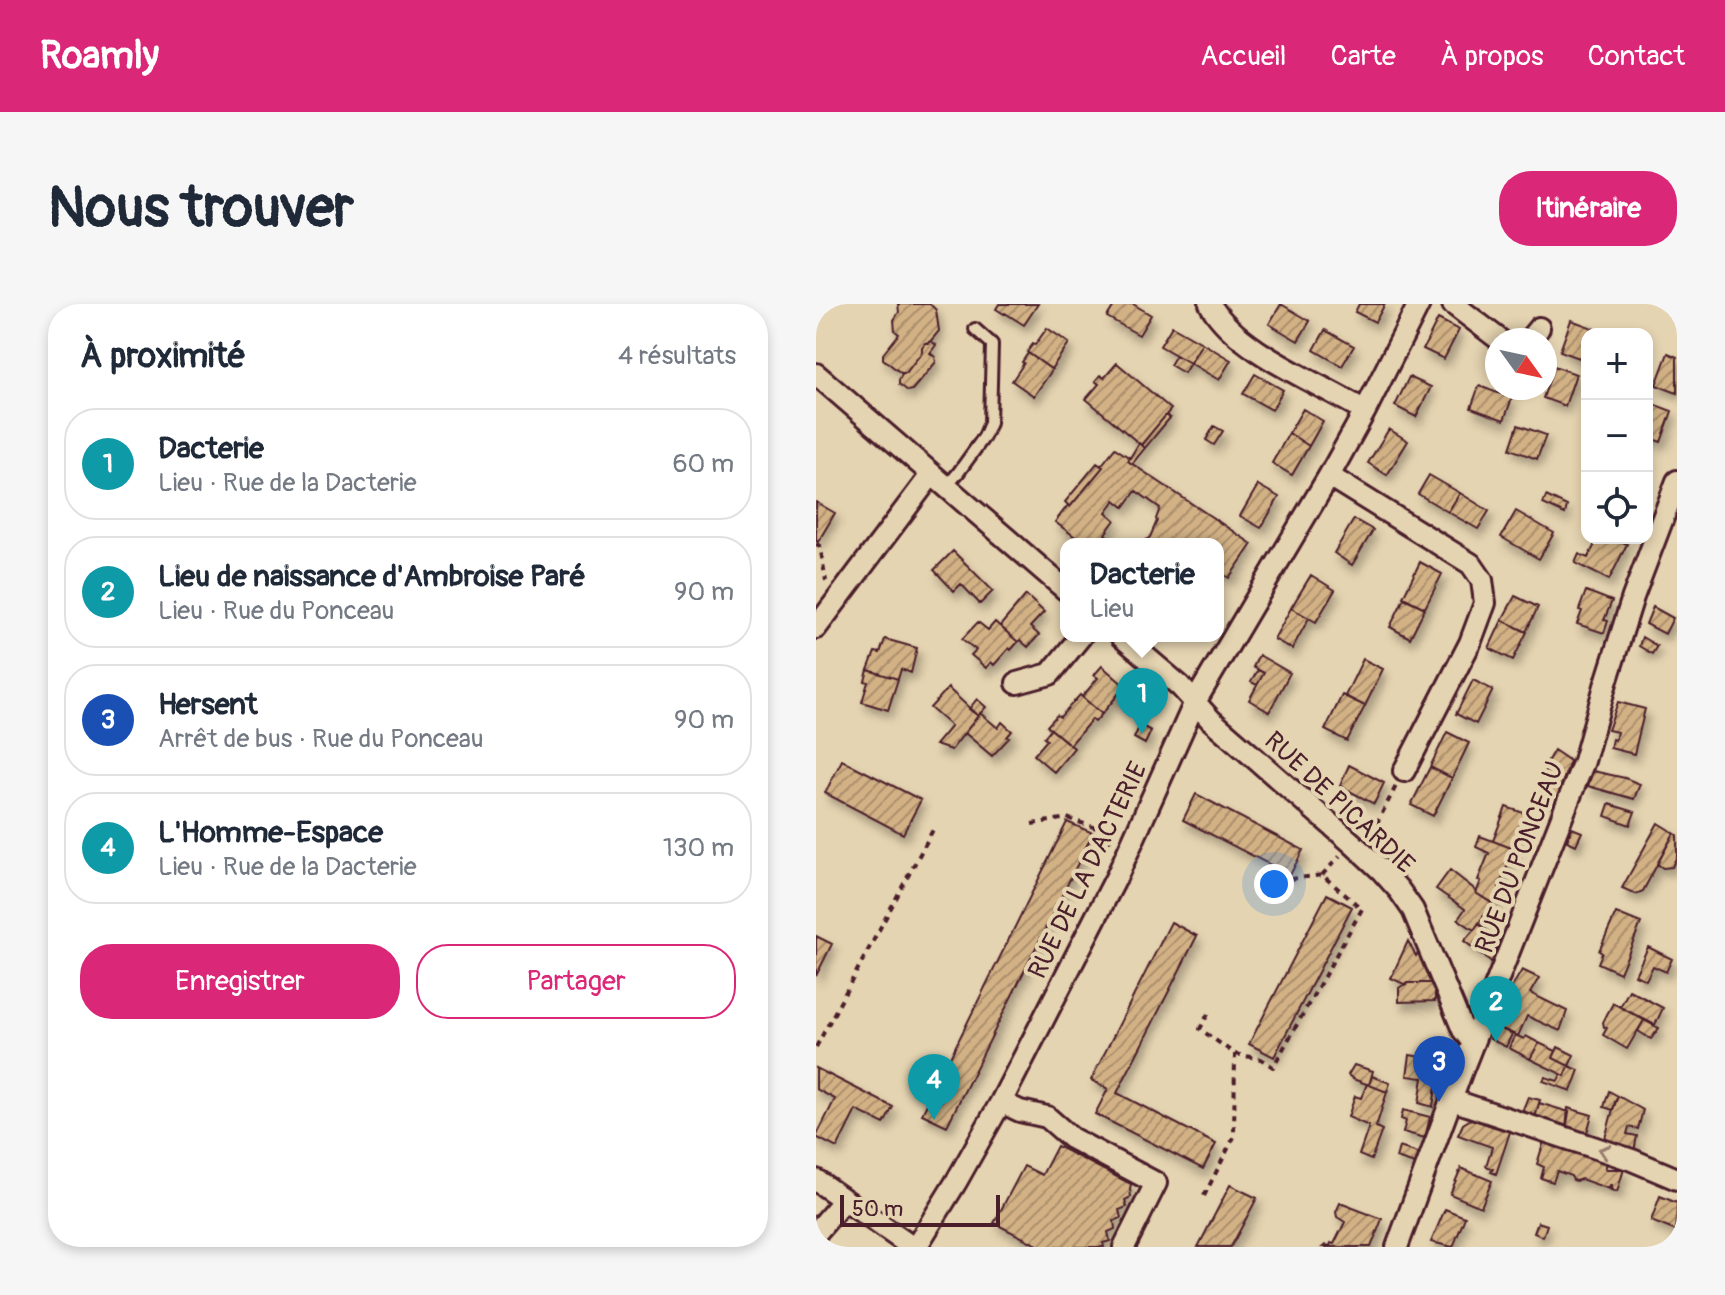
<!DOCTYPE html>
<html lang="fr">
<head>
<meta charset="utf-8">
<style>
  :root { --surface:#fff; --page:#f6f6f7; --text:#1f2937; --muted:#747a83; --line:#e0e1e3; --accent:#db2777 }
  body { margin:0; font-family:Pangolin,sans-serif; background:var(--page); color:var(--text) }
  .controls { position:absolute; right:24px; top:24px; display:grid; overflow:hidden; border-radius:16px; box-shadow:0 4px 12px #0003 }
  .controls button { width:72px; height:72px; display:grid; place-items:center; padding:0; border:0; border-bottom:2px solid var(--line); background:var(--surface); color:var(--text); font:40px sans-serif }
  .compass { position:absolute; left:669px; top:24px; width:72px; height:72px; border-radius:50%; background:var(--surface); box-shadow:0 4px 12px #0003; rotate:123deg }
  .scale { position:absolute; left:24px; bottom:20px; width:160px; box-sizing:border-box; padding-left:8px; border:4px solid #4a1f2b; border-top:0; font-size:22px; line-height:28px; white-space:nowrap; color:#4a1f2b; -webkit-text-stroke:6px #e5d4b1; paint-order:stroke }
  .you { position:absolute; left:458px; top:580px; width:28px; height:28px; margin:-20px; border:6px solid #fff; border-radius:50%; background:#1a73e8; box-shadow:0 0 0 12px #1a73e833 }
  .badge { display:grid; place-items:center; width:52px; height:52px; border-radius:50%; background:var(--accent); color:#fff; font-size:26px; font-weight:700 }
  .pin { position:absolute; translate:-50% -66px; filter:drop-shadow(0 2px 4px #0008) }
  .pin::after { content:''; position:absolute; top:42px; width:28px; height:24px; background:inherit; clip-path:polygon(0 0,100% 0,50% 100%) }
  .popup { position:absolute; left:244px; top:234px; width:164px; height:104px; box-sizing:border-box; display:grid; place-content:center; border-radius:16px; background:var(--surface); filter:drop-shadow(0 2px 6px #0005); font-size:26px; white-space:nowrap; color:var(--muted) }
  .popup b { font-size:30px; color:var(--text) }
  .popup::after { content:''; position:absolute; left:50%; top:100%; margin-left:-16px; border:16px solid transparent; border-top-color:var(--surface) }
  .list { margin:0; padding:0; list-style:none }
  h2 { display:flex; justify-content:space-between; align-items:center; height:104px; margin:0; padding:0 32px; font-size:34px }
  h2 small { font-size:26px; font-weight:400; color:var(--muted) }
  .list li { display:grid; grid-template-columns:52px 1fr auto; gap:24px; align-items:center; box-sizing:border-box; height:112px; margin:0 16px 16px; padding:0 16px; border:2px solid var(--line); border-radius:32px }
  .list b { display:block; font-size:30px; white-space:nowrap }
  .list p { margin:0; font-size:26px; white-space:nowrap; color:var(--muted) }
  .list em { font-size:26px; font-style:normal; color:var(--muted) }
  .actions { display:flex; gap:16px; padding:24px 32px }
  .actions a { flex:1; padding:18px 0; border:2px solid var(--accent); border-radius:32px; text-align:center; font-size:28px; color:var(--accent) }
  .actions .main { background:var(--accent); color:#fff }
  .icon { flex:none; width:44px; height:44px; fill:none; stroke:currentColor; stroke-width:2; stroke-linecap:round; stroke-linejoin:round }
  .map { position:relative; flex:none; width:861px; height:943px; overflow:hidden; border-radius:32px }
  header { display:flex; align-items:center; gap:48px; box-sizing:border-box; height:112px; padding:0 40px; background:var(--accent); color:#fff }
  header strong { font-size:38px }
  nav { display:flex; gap:44px; margin-inline-start:auto; font-size:28px }
  .intro { display:flex; align-items:center; justify-content:space-between; box-sizing:border-box; height:192px; padding:0 48px }
  h1 { margin:0; font-size:56px }
  .button { padding:20px 36px; border-radius:32px; background:var(--accent); color:#fff; font-size:28px; font-weight:700 }
  main { display:flex; gap:48px; padding:0 48px }
  aside { flex:1; background:var(--surface); border-radius:32px; box-shadow:0 4px 12px #0003 }
  .map>svg:first-child { display:block }
</style>
</head>
<body>
<header>
<strong>Roamly</strong>
<nav><a>Accueil</a><a>Carte</a><a>À propos</a><a>Contact</a></nav>
</header>
<div class="intro"><h1>Nous trouver</h1><a class="button">Itinéraire</a></div>
<main>
<aside>
<h2>À proximité<small>4 résultats</small></h2>
<ul class="list">
<li><span class="badge" style="background:#0f9aa8">1</span><div><b>Dacterie</b><p>Lieu · Rue de la Dacterie</p></div><em>60 m</em></li>
<li><span class="badge" style="background:#0f9aa8">2</span><div><b>Lieu de naissance d'Ambroise Paré</b><p>Lieu · Rue du Ponceau</p></div><em>90 m</em></li>
<li><span class="badge" style="background:#1a4fb4">3</span><div><b>Hersent</b><p>Arrêt de bus · Rue du Ponceau</p></div><em>90 m</em></li>
<li><span class="badge" style="background:#0f9aa8">4</span><div><b>L'Homme-Espace</b><p>Lieu · Rue de la Dacterie</p></div><em>130 m</em></li>
</ul>
<div class="actions"><a class="main">Enregistrer</a><a>Partager</a></div>
</aside>
<div class="map">
<svg width="861" height="943" viewBox="0 0 861 943">
  <defs>
    <pattern id="building-hatch" width="6" height="6" patternUnits="userSpaceOnUse" patternTransform="scale(2)"><rect width="6" height="6" fill="#d2b285"/><path d="M-1 1l2-2M0 6l6-6M5 7l2-2" fill="none" stroke="#ac906d"/></pattern>
    <filter id="shadow"><feDropShadow dx="4" dy="7" stdDeviation="4" flood-color="#0004"/></filter>
  </defs>
  <rect width="100%" height="100%" fill="#e5d4b1"/>
  <filter id="ink" filterUnits="userSpaceOnUse"><feTurbulence type="fractalNoise" baseFrequency=".0125" numOctaves="2"/><feDisplacementMap in="SourceGraphic" scale="16" xChannelSelector="R" yChannelSelector="G"/><feConvolveMatrix kernelMatrix="1 2 1 2 8 2 1 2 1" color-interpolation-filters="sRGB"/></filter>
  <g filter="url(#ink)">
    <path fill="url(#building-hatch)" stroke="#4a1f2b" stroke-width="2" filter="url(#shadow)" d="M82,0H114L120,6L123,27L113,39H109L106,43V48L90,69H85L67,55V50L83,30L79,27L78,16L83,8Z
      M183,0H222L208,21L189,9L188,10L180,5Z
      M299,0H317L335,11L323,31L291,13Z
      M465,0L494,17L482,37L453,20Z
      M543,0H569L559,18L539,8Z
      M622,15L643,26L628,55L607,45Z
      M755,16L777,24L775,30H771V41L766,55L744,47Z
      M356,22L386,39L374,59L344,42Z
      M231,24L253,39L235,65L211,48L217,40L219,41Z
      M509,26L538,42L526,62L498,46Z
      M115,37L120,41L114,49L119,53L120,58L96,86L92,87L83,80V76L86,70L85,69H90L106,48V43L109,39Z
      M386,39L415,56L403,76L374,59Z
      M212,49L236,66L218,92L196,77L208,59L206,58Z
      M852,49L861,53V89L840,81Z
      M360,51L374,59L368,69L354,61Z
      M301,59L355,105L325,141L270,95L283,80L279,77L284,71L288,74Z
      M738,62L760,70L749,102L727,94Z
      M439,70L467,86L456,106L427,90Z
      M593,73L615,83L600,113L579,102Z
      M663,82L696,94L688,116L655,104Z
      M834,99L856,107L845,138L831,133V107Z
      M487,105L507,117L493,142L473,129Z
      M350,111L354,114L329,144L325,141Z
      M702,121L730,131L721,155L694,145Z
      M398,122L407,127L398,141L390,136Z
      M573,125L592,137L571,171L552,159Z
      M473,129L493,142L476,171L456,159Z
      M323,139L329,144L316,160L312,157Z
      M299,144L314,154L312,157L436,240L413,274L402,267V240H325L334,233L341,217L340,215L344,204L320,187L308,203L299,196L290,208L299,216L289,230L301,240H269L239,218L252,201L254,203L287,163L285,162Z
      M281,159L287,163L254,203L249,198Z
      M613,171L644,189L632,208L602,190Z
      M442,181L463,193L445,224L424,212Z
      M644,189L673,207L662,225L632,208Z
      M730,192L751,202L749,210L727,200Z
      M0,198L19,209L2,238L0,237Z
      M700,207L738,229L723,255L685,233Z
      M538,215L557,226L536,261L518,249Z
      M782,234H798L811,240L793,276L759,259L763,250L772,254Z
      M137,247L177,287L164,300L145,280L138,287L118,266Z
      M604,258L626,270L609,304L587,293Z
      M495,271L519,286L500,318L475,304Z
      M770,287L796,297L788,316L792,317L788,329L761,320L766,307L763,306Z
      M210,291L228,308L214,323L223,331L212,343L204,336L202,338L184,322Z
      M699,292L722,303L710,328L686,316Z
      M588,294L609,304L594,334L574,323Z
      M837,303L857,314L849,330L830,320Z
      M475,304L493,314L476,345L458,335Z
      M686,316L711,328L697,356L673,344Z
      M162,318L172,326L179,318L202,338L195,346L193,344L178,361L175,358L170,364L155,351L160,346L146,335Z
      M826,333L841,342L836,350L823,342Z
      M69,335L101,344L95,369L85,365L82,375L52,366L59,348L64,349Z
      M443,351L474,369L453,408L433,396L448,369L437,363Z
      M547,355L567,365L549,402L529,392Z
      M286,362L309,382L286,410L266,393L282,374L278,371Z
      M52,366L82,375L72,406L46,398L52,378L49,377Z
      M442,366L448,369L441,381L435,378Z
      M657,376L677,386L660,420L640,410Z
      M318,380L331,395L319,406L305,390Z
      M132,384L162,412L135,446L119,441L135,422L114,404Z
      M264,391L286,410L279,418L276,415L254,441L231,422L241,411L244,413Z
      M526,391L549,402L531,437L509,426Z
      M161,395L170,403L162,412L153,405Z
      M802,398L829,405L818,450L794,444L796,435L799,436L801,428L792,426Z
      M164,409L182,424L186,418L196,427L191,433L193,434L176,452L149,429Z
      M324,421L335,427L329,440L318,434Z
      M235,425L258,444L238,468L218,451L231,436L228,433Z
      M631,428L653,439L636,474L614,463Z
      M738,446L754,457L739,500L721,488L730,465L728,463Z
      M26,456L105,496L87,530L9,489Z
      M533,461L568,479L558,500L524,482Z
      M614,463L636,474L617,512L595,501Z
      M777,467L809,474L824,480L818,495L772,482Z
      M380,490L487,546L474,571L367,516Z
      M793,500L819,508L814,521L789,512Z
      M690,503L711,510L698,545L677,537Z
      M251,518L277,529L131,822L106,810Z
      M842,519L858,529L827,587L820,590L806,584Z
      M756,524L766,528L760,541L751,537Z
      M858,529L861,531V552L856,563L847,564L841,560Z
      M664,532L698,545L683,583L686,584L680,598L677,600L660,589L665,577L662,576L673,549L660,543Z
      M634,566L657,584L660,589L676,599L658,626L642,615L649,605L620,585Z
      M511,590L536,603L458,753L433,740Z
      M800,609L825,619L804,669L782,659L786,649L783,647Z
      M355,618L381,632L301,789L400,840L387,865L279,810L292,785L275,776Z
      M663,620L685,638L676,649L680,652L677,659L648,637Z
      M0,632L16,640L0,672Z
      M592,637L600,652L603,647L619,679H590V681L575,674Z
      M832,643L856,655L850,668L837,662L830,676L819,671Z
      M706,666L723,674L714,689L751,707L744,727L711,712L702,732L679,722L690,693Z
      M590,679H619V697L583,698V684Z
      M813,686L847,704L839,721L804,703Z
      M797,699L828,716L811,745L787,731L791,724L788,723L787,718Z
      M828,716L843,724L835,735L822,727Z
      M679,722L696,730L690,743L674,735Z
      M699,731L708,735L710,732L723,739L714,755L693,744Z
      M723,739L740,747L737,754L753,762L749,772L714,755Z
      M742,743L758,751L753,762L737,754Z
      M594,751L624,756L617,803L603,799L607,774L591,772Z
      M538,761L557,767L553,781L537,775L532,771Z
      M753,762L763,766L755,787L727,777L729,773L742,777L745,770L749,772Z
      M0,764L77,803L68,820L40,806L21,844L0,833L19,795L0,785Z
      M556,772L574,779L571,788L553,781Z
      M551,780L571,788L560,823L566,826L555,856L543,851L553,822L532,813L539,792L545,794Z
      M793,787L802,792L797,806L788,803Z
      M802,792L827,806L822,825L813,823L811,830L821,832L818,848L788,838L799,798Z
      M712,793L724,796L719,813L705,810Z
      M723,799L753,808L750,826L718,818Z
      M752,804L776,811L770,832L750,826Z
      M587,806L614,813L609,834L587,828L590,817L585,815Z
      M655,815L694,828L680,870L675,868L677,865L670,862L676,843L642,831L647,820Z
      M728,837L791,859L789,865H808L801,888L795,886L796,881H794L793,885L765,875L760,877L757,876L755,872L741,867L737,878L725,874L728,863L721,860Z
      M241,842L315,880L314,885L315,893L309,896L311,903L303,906L305,914L298,917L299,925L292,928L294,937L287,939L288,943H225L178,919L208,862L226,871Z
      M583,843L605,850L602,861L580,854Z
      M645,864L676,877L665,903L634,890Z
      M414,881L441,894L415,943H382Z
      M844,892L861,899L860,927L835,917Z
      M524,899L566,915L555,943H507L510,941L514,942L515,939L518,940L529,918L521,913L520,908Z
      M629,905L649,913L637,943L615,938Z
      M722,918L731,921L727,933L718,929Z"/>
    <g fill="none" stroke-linecap="round" stroke-linejoin="round">
      <g stroke="#4a1f2b" stroke-width="16">
        <path id="lane" d="M130,183L142,169L168,133L174,119L176,40L159,25"/>
      </g>
      <g stroke="#4a1f2b" stroke-width="26">
        <path id="street" d="M394,0C421,48 502,78 549,107
          M637,0L684,36
          M713,36L723,24
          M0,70L250,286
          M513,172L655,260L666,276L669,299L654,339L588,467
          M0,324L115,171
          M305,332L364,382L395,416L536,539L566,567L583,586L597,606L647,726L657,739
          M201,379L234,370L265,332
          M636,796L816,856L861,875
          M185,798L204,807L231,813L255,834L340,879L308,943
          M0,876L96,943
          M0,929L28,896
          M100,943L140,878L185,798L301,572L379,398L513,172L549,107L603,0
          M581,943L645,769L768,457L789,382L817,293L861,177"/>
      </g>
      <path stroke="#4a1f2b" stroke-width="4" stroke-dasharray="6 6" stroke-linecap="butt" d="M0,240L4,242L10,277
        M216,520L251,514L283,525L295,537
        M555,531L580,482
        M506,571L524,552
        M392,710L384,725L419,750L445,755L457,763L546,605L506,571L474,575L452,587
        M0,743L119,522
        M388,892L418,833L419,750"/>
      <use href="#lane" stroke="#e5d4b1" stroke-width="10"/>
      <use href="#street" stroke="#e5d4b1" stroke-width="20"/>
    </g>
    <defs><path id="oneway-chevron" d="M-2-3.5L2.5 0L-2 3.5" fill="none" stroke-width="1.6" stroke-linecap="round" stroke-linejoin="round" transform="scale(2)"/></defs>
    <use stroke="#987a6e" href="#oneway-chevron" transform="translate(788 847) rotate(-162)"/>
  </g>
  <g text-anchor="middle" stroke-width="8" stroke-linejoin="round" paint-order="stroke">
    <g font-size="26" fill="#4a1f2b" stroke="#e5d4b1">
      <text transform="translate(524 498) rotate(43)" y="9">RUE DE PICARDIE</text>
      <text transform="translate(703 553) rotate(-69)" y="9">RUE DU PONCEAU</text>
      <text transform="translate(271 566) rotate(-64)" y="9">RUE DE LA DACTERIE</text>
    </g>
  </g>
</svg>
<div class="controls">
<button>+</button>
<button>−</button>
<button><svg class="icon" aria-label="locate" viewBox="0 0 24 24"><circle cx="12" cy="12" r="6"/><path d="M12 2v4M12 18v4M2 12h4M18 12h4"/></svg></button>
</div>
<svg class="compass" viewBox="-18 -18 36 36"><path d="M0-13l5 13h-10z" fill="#e53935"/><path d="M0 13l5-13h-10z" fill="#747a83"/></svg>
<div class="scale">50 m</div>
<div class="you"></div>
<div class="pin badge" style="left:326px;top:430px;background:#0f9aa8">1</div>
<div class="popup"><b>Dacterie</b>Lieu</div>
<div class="pin badge" style="left:680px;top:738px;background:#0f9aa8">2</div>
<div class="pin badge" style="left:623px;top:798px;background:#1a4fb4">3</div>
<div class="pin badge" style="left:118px;top:816px;background:#0f9aa8">4</div>
</div>
</main>
</body>
</html>
